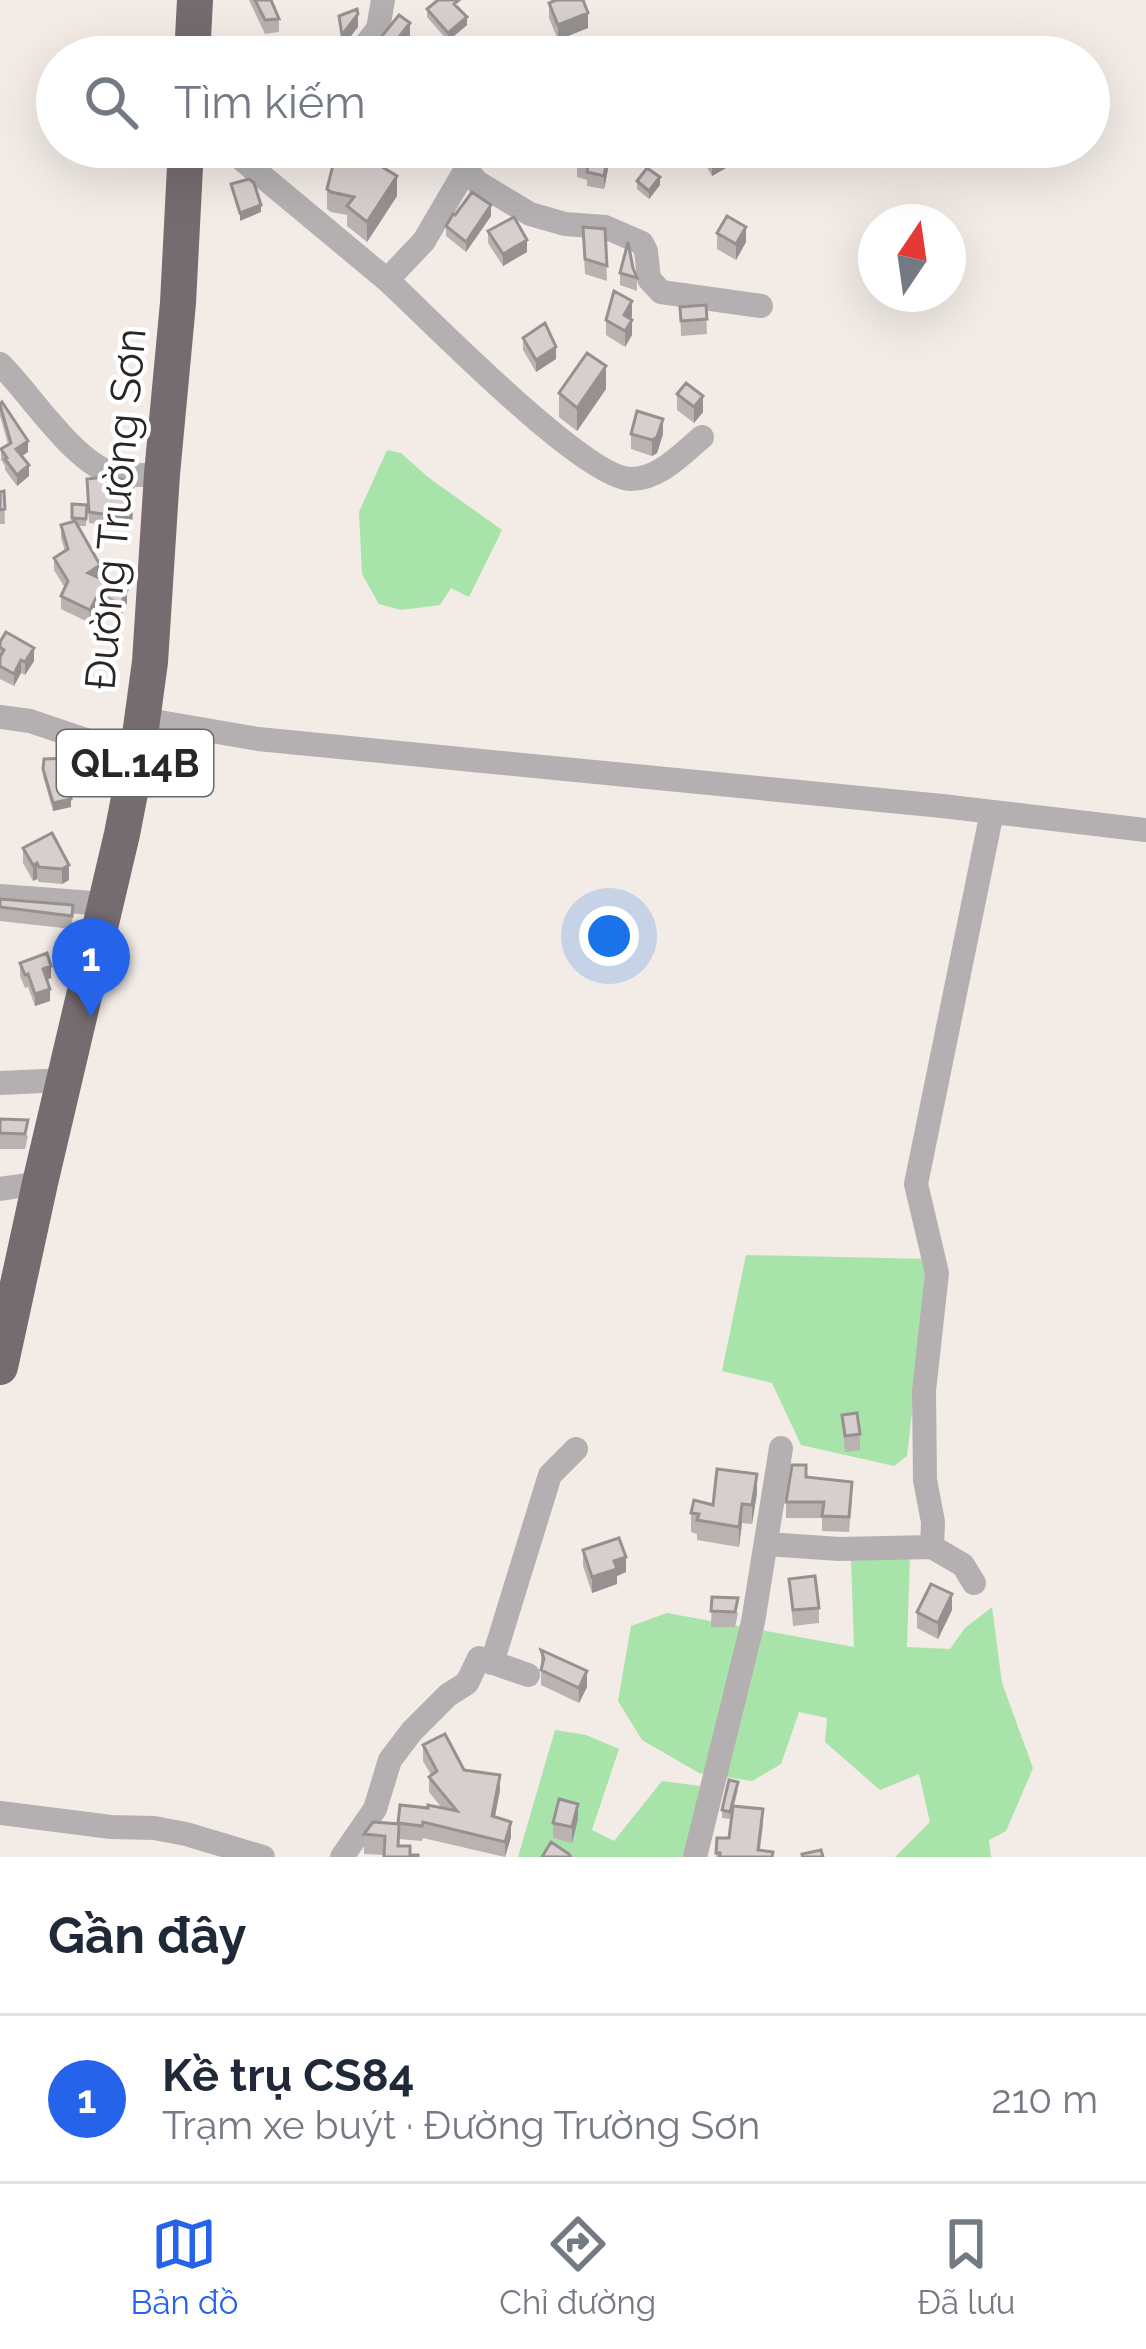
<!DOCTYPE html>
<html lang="vi">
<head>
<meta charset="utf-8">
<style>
  :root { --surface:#fff; --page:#f2f2f3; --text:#1f2937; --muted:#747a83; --line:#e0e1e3; --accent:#2563eb }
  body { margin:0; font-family:Raleway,sans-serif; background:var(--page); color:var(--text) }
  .compass { position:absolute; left:858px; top:204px; width:108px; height:108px; border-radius:50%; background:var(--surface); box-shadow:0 12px 48px #0002; rotate:13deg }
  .you { position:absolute; left:609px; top:936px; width:42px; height:42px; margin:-30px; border:9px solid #fff; border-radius:50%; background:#1a73e8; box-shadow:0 0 0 18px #1a73e833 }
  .badge { display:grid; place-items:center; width:78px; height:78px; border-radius:50%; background:var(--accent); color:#fff; font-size:39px; font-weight:700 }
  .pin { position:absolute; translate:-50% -99px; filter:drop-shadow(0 3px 6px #0008) }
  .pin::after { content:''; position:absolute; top:63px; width:42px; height:36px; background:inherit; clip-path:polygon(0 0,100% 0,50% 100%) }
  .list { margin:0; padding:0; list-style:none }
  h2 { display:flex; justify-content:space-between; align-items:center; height:156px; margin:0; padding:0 48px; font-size:51px }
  h2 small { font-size:39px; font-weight:400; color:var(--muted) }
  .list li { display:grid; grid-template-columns:78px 1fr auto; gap:36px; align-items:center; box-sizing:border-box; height:168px; padding:0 48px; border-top:3px solid var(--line) }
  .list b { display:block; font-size:45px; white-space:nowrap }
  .list p { margin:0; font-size:39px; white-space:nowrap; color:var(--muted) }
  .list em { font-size:39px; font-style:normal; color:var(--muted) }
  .icon { flex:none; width:66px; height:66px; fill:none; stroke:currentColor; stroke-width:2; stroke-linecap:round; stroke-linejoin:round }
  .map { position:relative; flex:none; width:1146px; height:1857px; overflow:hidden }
  .search { position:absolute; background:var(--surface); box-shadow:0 12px 48px #0002; left:36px; right:36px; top:36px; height:132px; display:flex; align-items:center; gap:30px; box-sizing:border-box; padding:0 42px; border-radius:66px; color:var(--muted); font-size:45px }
  .sheet { height:324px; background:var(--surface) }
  nav { display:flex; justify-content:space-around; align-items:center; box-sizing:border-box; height:168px; border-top:3px solid var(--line); background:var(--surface); font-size:33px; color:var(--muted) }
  nav a { display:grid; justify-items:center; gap:6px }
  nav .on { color:var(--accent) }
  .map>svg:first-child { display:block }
</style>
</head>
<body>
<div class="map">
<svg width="1146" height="1857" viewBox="0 0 1146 1857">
  <rect width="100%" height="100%" fill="#f2ebe6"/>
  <path fill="#a8e3aa" d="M387,450L401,453L429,478L502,530L469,597L451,588L440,605L401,610L379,604L362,574L359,512Z
    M746,1255L930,1259L907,1456L894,1466L801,1445L772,1383L722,1371Z
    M910,1555L907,1647L950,1649L965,1628L992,1607L1002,1683L1033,1768L1006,1831L989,1840L991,1857H895L930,1822L919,1774L880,1790L825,1742L827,1718L799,1712L781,1764L752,1781L699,1773L642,1740L618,1701L631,1626L667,1613L854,1647L851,1559Z
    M555,1730L586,1735L619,1749L592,1830L614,1841L662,1781L700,1786L697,1857H518Z"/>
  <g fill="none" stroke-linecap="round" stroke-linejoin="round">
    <path stroke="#b4b0b1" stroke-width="24" d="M192,53L268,50L303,57
      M356,57L378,29L383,0
      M227,147L387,280L424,241L466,169L477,182L530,214L565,224L605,227L642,243L646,251L649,279L661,292L761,306
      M387,280C429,318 584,479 631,479C659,479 682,454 702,437
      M0,364C30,393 75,465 115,474C129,477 148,474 162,474
      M0,717L30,721L137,757
      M142,719L258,739L942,806L1146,830
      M0,896L106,904
      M0,1083L64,1080
      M0,1189L40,1183
      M767,1544L839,1549L932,1547L963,1565L974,1583
      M932,1547L933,1522L925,1480L924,1391L937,1273L916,1184L992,812
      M492,1663L550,1475L576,1449
      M0,1813L111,1827L154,1828L186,1834L263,1857
      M342,1857L375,1809L390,1760L412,1731L448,1695L467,1683L479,1658L528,1675
      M695,1857L753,1622L781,1448"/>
    <path stroke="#746c6e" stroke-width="36" d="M192,57L195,0
      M0,1367L40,1183L122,834L137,757L150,662L162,474L178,303L186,147"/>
  </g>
  <path fill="#b9b2b0" d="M249,0H271L279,19V32L265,34Z
    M549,3L588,28L558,40L549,18Z
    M459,7L467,25L448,41L427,17V9Z
    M735,147V156L726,162V168L712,176L702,159V148Z
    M592,149L610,159L604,189L587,186V180L577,177V163Z
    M637,181L660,185L649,199L637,189Z
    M327,189L397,196L367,242L347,226V215L331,212L327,209Z
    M455,215L491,216L466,252L446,236V226Z
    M605,229L607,281L585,274L583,242Z
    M488,231L527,252L503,266L488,243Z
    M717,233L746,242L736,260L717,249Z
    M633,268L637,278V291L620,285V273Z
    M706,305L707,334L681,336L680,307Z
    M632,316V335L625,347L606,335V320Z
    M523,338L556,359L536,372L523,350Z
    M606,389L577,431L559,417V393Z
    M677,394L703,412L694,423L677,410Z
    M0,403L28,452L22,456L29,476L17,486L5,470V466L1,460V449L8,444L0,416Z
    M631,434H663L657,453L652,456L631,449Z
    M133,481L131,528L89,523L87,490Z
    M4,491L5,524H0V492Z
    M72,504L87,505L86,526H78L100,578L127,603L121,616L98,606L90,623L61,609V596L65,588L54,570V558L65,551L61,538V525L72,522Z
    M0,642L34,661L25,675L21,673L14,686L0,679Z
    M72,758V782H67L71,807L53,811L43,776L44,759Z
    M52,833L69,880L62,884L39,882L37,879L33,881L23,863V848Z
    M0,899L73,905L72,929L0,921Z
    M20,963L51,978L47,980L50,1001L35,1006L28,987L25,988L20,976Z
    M0,1119L28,1136L25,1149H0Z
    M842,1415L860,1434V1450L845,1452Z
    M806,1477L852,1498L849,1532L822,1531V1518H786V1502Z
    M757,1493L752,1524L742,1523L739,1547L697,1540V1534L691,1532V1513L713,1505Z
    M583,1550L626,1572L617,1576V1584L592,1593L583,1566Z
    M789,1579L819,1608V1623L793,1626Z
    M712,1597L738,1613L735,1627H711Z
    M952,1610L938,1639L917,1628V1612Z
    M541,1650L587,1687L579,1703L541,1685Z
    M423,1745L500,1790L495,1817L511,1837L505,1857L423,1838L422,1841L399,1839L384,1855L364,1854V1834L441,1807L429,1792V1777L431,1775L423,1761Z
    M738,1790L734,1806L763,1825L760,1850L773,1857H716L717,1838H729L733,1808L730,1819L722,1818V1810Z
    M578,1819L572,1843L553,1838V1823Z"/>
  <path fill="#969190" d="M588,13V28L558,40V25Z
    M358,14V27L342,48V35Z
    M467,17V25L448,41V33Z
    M410,23V39L396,57H384Z
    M610,147V159L604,189V176Z
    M732,147H735V156L726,162V168L712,176V164Z
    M397,176V196L367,242V222Z
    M660,177V185L649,199V191Z
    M261,205V212L240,221V213Z
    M491,205V216L466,252V242Z
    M746,227V242L736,260V244Z
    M527,240V252L503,266V254Z
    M632,301V316L624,330V315Z
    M632,320V335L625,347V331Z
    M556,347V359L536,372V360Z
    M606,366V389L577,431V408Z
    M703,396V412L694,423V407Z
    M663,419V434L657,453L652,456V440Z
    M28,441V452L16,460V449Z
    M29,465V476L17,486V475Z
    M100,565V578L88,585V573Z
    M127,590V603L121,616V604Z
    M98,594V606L90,623V610Z
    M34,648V661L25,675V662Z
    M21,660V673L14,686V674Z
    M71,799V807L53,811V803Z
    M37,863V879L33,881V865Z
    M69,865V880L62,884V869Z
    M51,966V978L43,981V969Z
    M50,989V1001L35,1006V994Z
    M757,1474V1493L752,1524V1505Z
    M742,1504V1523L739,1547V1527Z
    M626,1557V1572L617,1576V1584L592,1593V1577L614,1561Z
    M952,1594V1610L938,1639V1623Z
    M587,1671V1687L579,1703V1688Z
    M500,1775V1790L492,1831V1816Z
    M578,1804V1819L572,1843V1827Z
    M511,1822V1837L505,1857V1842Z"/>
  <path fill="#d7cfcd" stroke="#969190" stroke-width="3" d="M255,0H271L279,19L265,20Z
    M438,0H459L454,4L467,17L448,33L427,9Z
    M556,0H583L588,13L558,25L549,3Z
    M357,9L358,14L342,35L339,16Z
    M399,15L410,23L384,56L373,47Z
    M474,45L480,57H465L462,51Z
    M581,147L592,149V147H609L604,176L587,172L588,166L577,163Z
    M704,147H732L724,152L726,157L712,164L702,148Z
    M336,153L374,162L397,176L367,222L347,206L354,197L331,192L327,189Z
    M647,168L660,177L649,191L637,181Z
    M249,179L254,183L261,205L240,213L231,184Z
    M472,192L491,205L466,242L446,226L453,214L455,215Z
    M727,216L746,227L736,244L717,233Z
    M514,217L527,240L503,254L488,231Z
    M583,227L605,229L607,266L585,259Z
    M628,242L633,268L637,278L620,273Z
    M614,291L632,301L624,315L632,320L625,331L606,320Z
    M706,305L707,319L681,321L680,307Z
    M545,323L556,347L536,360L523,338Z
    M587,353L606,366L577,408L559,393Z
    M686,383L703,396L694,407L677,394Z
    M2,402L28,441L16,449L29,465L17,475L5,459L7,458L1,449L11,443L0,405Z
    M637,411L663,419L657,437L652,440L631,434Z
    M105,477L133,481L131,518L89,512L87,479Z
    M4,491L5,509L0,510V492Z
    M72,504L87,505L86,519L72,518Z
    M75,521L100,565L88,573L127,590L121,604L98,594L90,610L61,596L68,581L54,558L68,549L61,525Z
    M6,632L34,648L25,662L21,660L14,674L0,666V657L4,650L0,647V642Z
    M72,758V774H64L71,799L53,803L43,769L44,759Z
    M52,833L69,865L62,869L39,867L37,863L33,865L23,848Z
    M0,899L73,905L72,916L0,907Z
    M47,953L51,966L43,969L50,989L35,994L28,974L25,975L20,963Z
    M0,1119L28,1120L25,1134L0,1133Z
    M857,1413L860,1434L845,1436L842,1415Z
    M792,1465H806V1477L852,1482L849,1517L822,1516L824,1502H786Z
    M717,1469L757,1474L752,1505L742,1504L739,1527L697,1520L699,1514L691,1513L694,1500L713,1505Z
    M619,1538L626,1557L614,1561L617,1569L592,1577L583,1550Z
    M815,1576L819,1608L793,1610L789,1579Z
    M931,1584L952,1594L938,1623L917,1612Z
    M712,1597L738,1598L735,1612L711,1611Z
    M541,1650L587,1671L579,1688L541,1670L544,1658Z
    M445,1734L464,1770L500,1775L492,1816L511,1822L505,1842L423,1822L422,1826L398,1823L400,1805L428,1808V1805L457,1811L429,1777L437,1771L423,1745Z
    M729,1780L738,1782L730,1812L722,1810Z
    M559,1799L578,1804L572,1827L553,1823Z
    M733,1806L763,1809L758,1850L773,1852L772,1857H720V1853H716L717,1838H729Z
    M373,1822L399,1824L398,1846H410V1855H418V1857H384L385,1836L364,1834Z
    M551,1842L569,1854L571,1857H542Z
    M821,1850L823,1857H803L802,1854Z"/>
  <g text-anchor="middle" stroke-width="9" stroke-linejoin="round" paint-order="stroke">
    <rect fill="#fff" stroke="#696866" stroke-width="3" x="57" y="730" width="156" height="66" rx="9"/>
    <g font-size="39" font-weight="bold" fill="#292725">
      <text x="135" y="777">QL.14B</text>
    </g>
    <g font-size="42" fill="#292725" stroke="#fff">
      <text transform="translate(115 509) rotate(-85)" y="15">Đường Trường Sơn</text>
    </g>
  </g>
</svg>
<svg class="compass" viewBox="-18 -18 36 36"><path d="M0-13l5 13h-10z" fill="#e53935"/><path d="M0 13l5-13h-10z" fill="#747a83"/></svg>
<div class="you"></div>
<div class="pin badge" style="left:91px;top:1017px">1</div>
<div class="search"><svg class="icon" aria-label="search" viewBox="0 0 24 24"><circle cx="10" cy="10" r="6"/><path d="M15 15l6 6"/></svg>Tìm kiếm</div>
</div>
<section class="sheet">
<h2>Gần đây<small></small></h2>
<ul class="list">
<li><span class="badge">1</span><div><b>Kề trụ CS84</b><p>Trạm xe buýt · Đường Trường Sơn</p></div><em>210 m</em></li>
</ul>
</section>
<nav>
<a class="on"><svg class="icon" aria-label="map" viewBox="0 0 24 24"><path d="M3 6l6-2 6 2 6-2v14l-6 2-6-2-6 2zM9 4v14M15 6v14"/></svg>Bản đồ</a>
<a><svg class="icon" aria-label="directions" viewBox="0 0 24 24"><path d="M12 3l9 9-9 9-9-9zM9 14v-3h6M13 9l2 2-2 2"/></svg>Chỉ đường</a>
<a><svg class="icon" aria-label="saved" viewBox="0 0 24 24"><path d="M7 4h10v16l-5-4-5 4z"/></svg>Đã lưu</a>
</nav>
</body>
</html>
